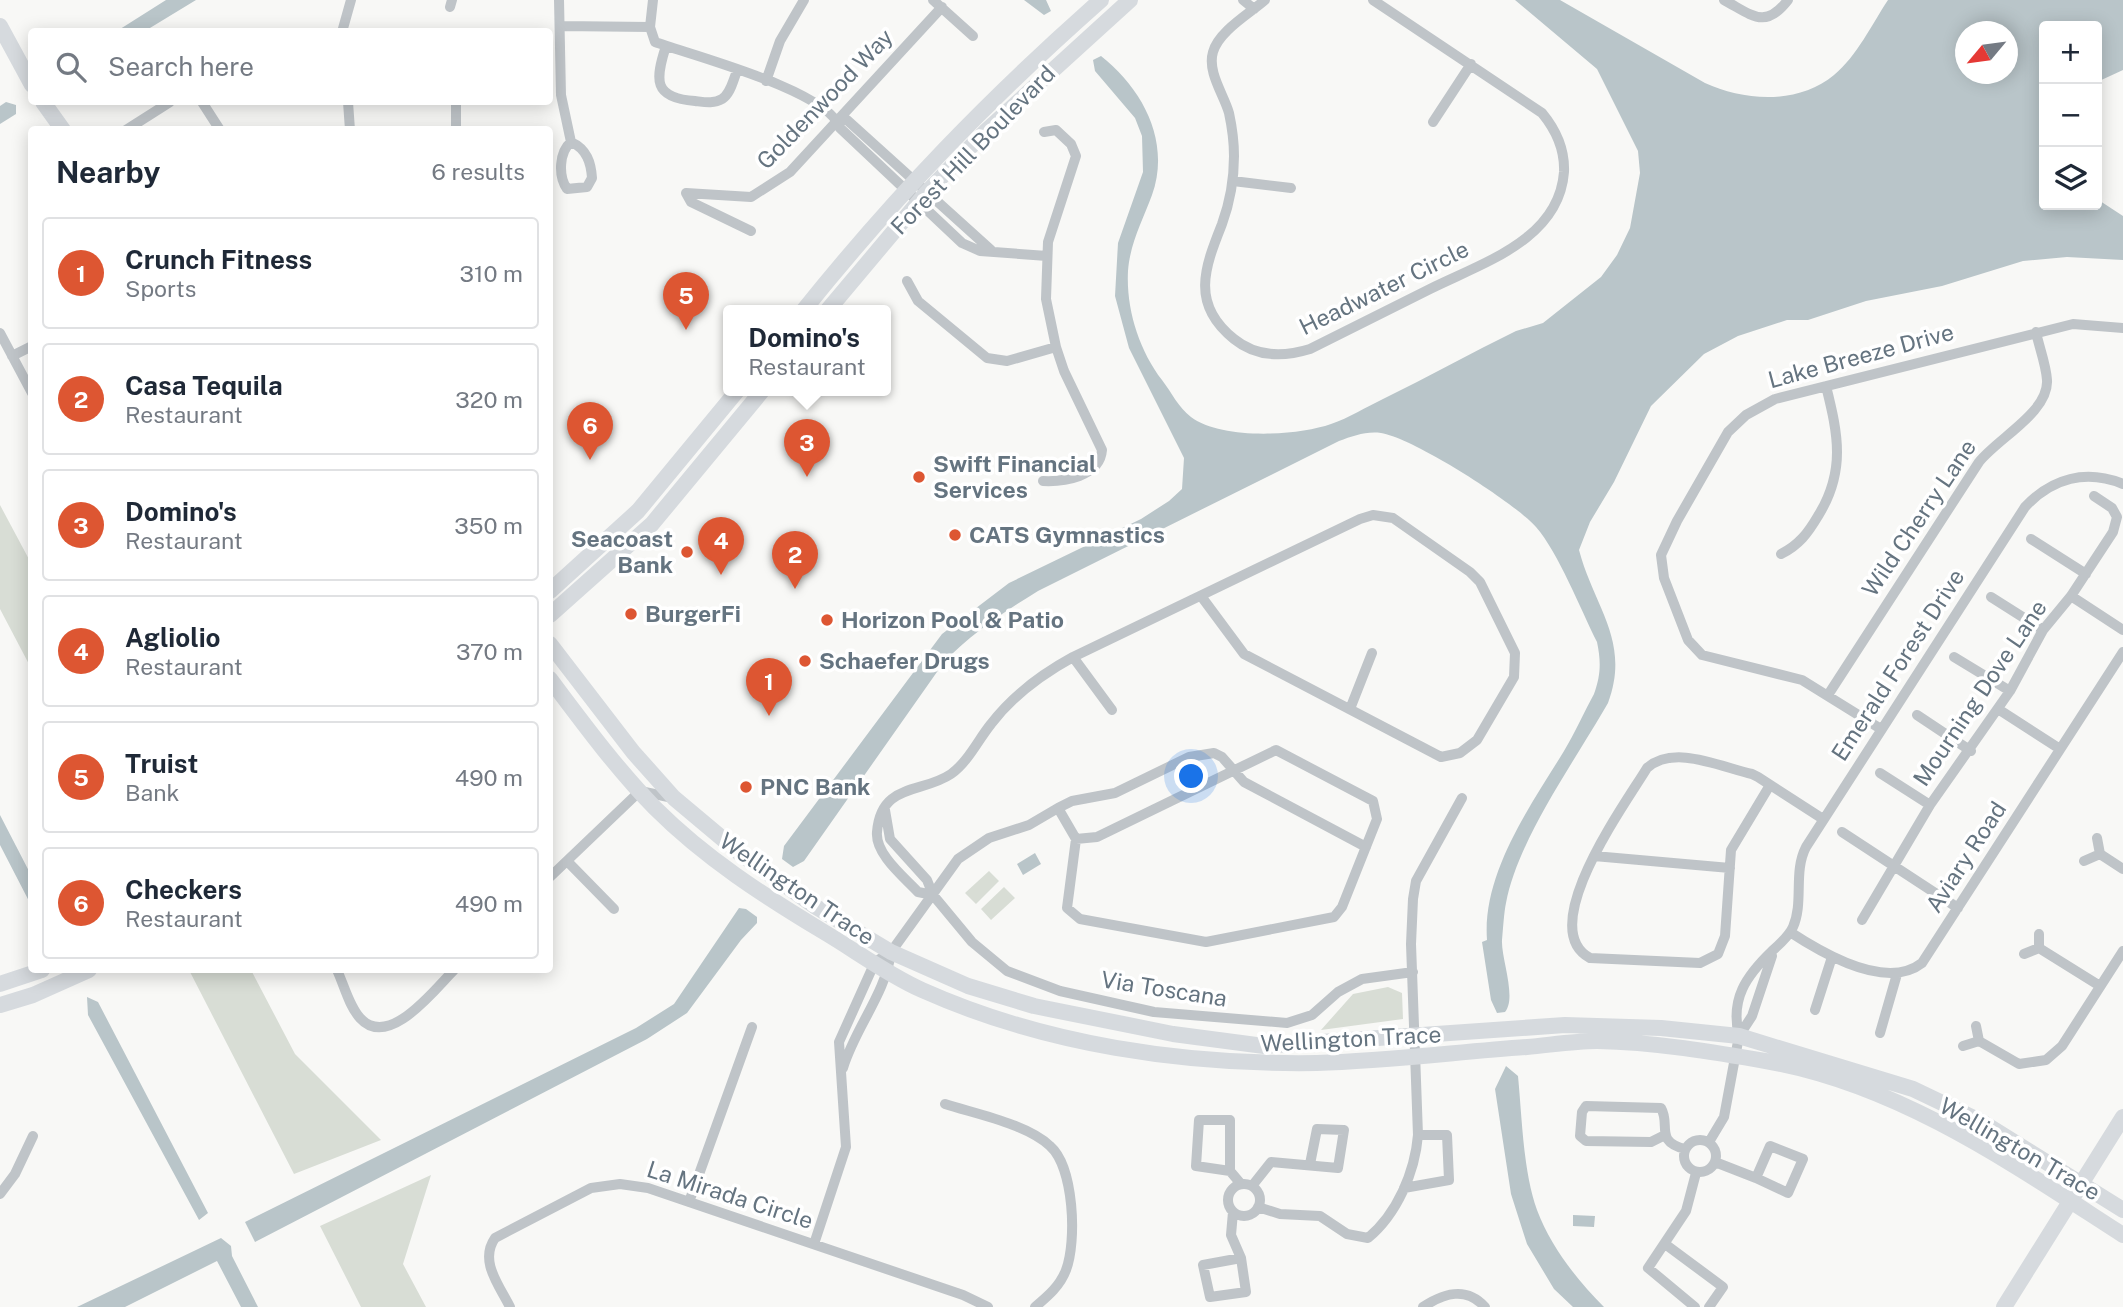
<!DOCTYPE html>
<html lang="en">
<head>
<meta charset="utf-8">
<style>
  :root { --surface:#fff; --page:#f6f6f7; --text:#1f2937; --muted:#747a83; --line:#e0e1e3; --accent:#dd5632 }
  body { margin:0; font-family:"Public Sans",sans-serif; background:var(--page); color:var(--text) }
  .controls { position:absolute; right:21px; top:21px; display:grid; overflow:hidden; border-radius:7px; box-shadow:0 4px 18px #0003 }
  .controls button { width:63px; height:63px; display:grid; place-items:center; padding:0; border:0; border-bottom:2px solid var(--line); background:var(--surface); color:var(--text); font:35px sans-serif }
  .compass { position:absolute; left:1955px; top:21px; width:63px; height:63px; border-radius:50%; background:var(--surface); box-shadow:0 4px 18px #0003; rotate:241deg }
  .you { position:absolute; left:1192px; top:777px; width:24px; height:24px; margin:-18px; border:5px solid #fff; border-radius:50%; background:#1a73e8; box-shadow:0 0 0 10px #1a73e833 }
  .badge { display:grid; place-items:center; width:46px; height:46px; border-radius:50%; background:var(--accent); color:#fff; font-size:23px; font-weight:700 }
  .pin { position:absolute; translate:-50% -58px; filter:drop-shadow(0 2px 4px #0008) }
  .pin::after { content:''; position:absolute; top:37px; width:24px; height:21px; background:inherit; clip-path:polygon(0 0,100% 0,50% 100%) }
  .popup { position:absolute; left:723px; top:305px; width:168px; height:91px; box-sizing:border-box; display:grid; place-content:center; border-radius:7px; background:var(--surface); filter:drop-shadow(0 2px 5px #0005); font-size:23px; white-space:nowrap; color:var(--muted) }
  .popup b { font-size:26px; color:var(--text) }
  .popup::after { content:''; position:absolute; left:50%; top:100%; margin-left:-14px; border:14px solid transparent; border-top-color:var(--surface) }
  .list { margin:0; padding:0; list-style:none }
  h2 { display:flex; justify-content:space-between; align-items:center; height:91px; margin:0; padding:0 28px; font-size:30px }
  h2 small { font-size:23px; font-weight:400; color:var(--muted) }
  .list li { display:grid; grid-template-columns:46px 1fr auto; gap:21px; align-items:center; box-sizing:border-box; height:112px; margin:0 14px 14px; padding:0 14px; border:2px solid var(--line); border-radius:7px }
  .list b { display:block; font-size:26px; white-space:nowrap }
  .list p { margin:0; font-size:23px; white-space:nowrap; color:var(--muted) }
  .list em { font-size:23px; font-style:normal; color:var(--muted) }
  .icon { flex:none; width:38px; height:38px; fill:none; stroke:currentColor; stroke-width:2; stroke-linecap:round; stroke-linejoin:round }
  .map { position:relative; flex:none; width:2123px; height:1307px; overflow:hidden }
  .search { position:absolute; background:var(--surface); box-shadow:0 4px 18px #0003; left:28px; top:28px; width:525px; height:77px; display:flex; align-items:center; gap:18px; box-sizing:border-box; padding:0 24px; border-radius:7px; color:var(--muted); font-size:26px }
  .panel { position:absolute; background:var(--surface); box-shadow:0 4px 18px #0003; left:28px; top:126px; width:525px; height:847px; border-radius:7px }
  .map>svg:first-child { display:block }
</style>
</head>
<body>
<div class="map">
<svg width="2123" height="1307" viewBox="0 0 2123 1307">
  <rect width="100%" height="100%" fill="#f8f8f6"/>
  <path fill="#d8ddd5" d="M0,505L31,563V668L0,609Z
    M989,871L999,881L976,904L965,893Z
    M1004,887L1015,898L991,920L981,909Z
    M189,970H251L295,1054L381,1140L294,1174Z
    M1388,987L1402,993L1403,1019L1321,1030L1353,994Z
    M431,1175L403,1264L426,1307H361L320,1226Z"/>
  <path fill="#b9c5c9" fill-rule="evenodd" d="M166,0H196L145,31H117Z
    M1024,0H1046L1051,11L1044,15Z
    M1515,0H1560L1705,83C1744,101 1798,105 1834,75C1857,56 1872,24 1888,0H2123V70L2097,82V26H2044V205H2097V199L2123,216V260L2067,257L2023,261L1942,286L1866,301L1808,320H1787L1738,336L1704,354L1651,406L1614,482L1590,522L1579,550C1594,607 1631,641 1608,703C1575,761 1518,839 1506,903C1504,912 1503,930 1502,940C1501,958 1517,998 1505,1012L1497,1013L1491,1000L1482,942L1487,940C1482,873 1531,805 1564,751C1575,733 1584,712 1594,694C1601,675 1601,661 1597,642C1581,610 1558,552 1536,527C1514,502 1413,438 1381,433C1366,431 1353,436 1339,441L1038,591C1004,612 972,633 944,662L804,861L793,867L782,859L784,846L942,634L1009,583L1141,519L1169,501L1182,489L1184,458L1129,348L1115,296L1118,243L1143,172L1142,136L1135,118L1095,71L1093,60L1101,56C1143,89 1171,142 1152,195C1143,220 1130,243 1128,271C1126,309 1139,350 1162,380C1172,393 1178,407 1191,417C1222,440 1297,436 1331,424C1349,418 1366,407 1383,399C1428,377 1471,353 1516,331L1543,323L1601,277L1617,255L1630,228L1640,173L1638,151L1597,69ZM1966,32H2008V74H1966Z
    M6,102L16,105V114L0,124V106Z
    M0,815L31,875V905L0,845Z
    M1035,853L1041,864L1023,875L1017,864Z
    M739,908L746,909L757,917V923L741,940L687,1013L647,1039L255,1242L245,1222L636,1028L674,1004Z
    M87,997L98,1002L208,1213L199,1220L88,1015Z
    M1506,1066L1518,1076C1522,1117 1523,1171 1537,1210C1551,1247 1577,1280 1604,1307H1573L1554,1289L1527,1244L1511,1194L1495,1089Z
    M1573,1215L1595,1216L1594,1227L1573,1226Z
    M221,1238L231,1246L232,1256L258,1307H241L217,1261L125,1307H77Z"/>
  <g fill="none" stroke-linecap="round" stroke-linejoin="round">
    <path stroke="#bfc4c8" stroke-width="10" d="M559,0L561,95L571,142C559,152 558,176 567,189L587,187L592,178C591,163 587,149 571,142
      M933,0L973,36
      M1243,0L1254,9
      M1265,0C1249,14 1219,31 1213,52C1207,72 1224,95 1229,113C1232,127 1234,142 1234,156C1234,179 1230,202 1222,224C1205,267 1190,304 1234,339C1256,357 1284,357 1310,349C1350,329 1390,309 1430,289C1482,263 1559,240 1564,172C1565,149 1556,130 1542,113L1373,0
      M1724,0C1752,15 1765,30 1788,0
      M450,7L452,0
      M560,26L650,27L655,42C694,56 829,91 840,128L962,243L980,251L1047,256
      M650,27L653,0
      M342,32L351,0
      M666,46C655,80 653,98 695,101C704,102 714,104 722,99C731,93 733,80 737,71
      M766,81L780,41L804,0
      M202,102L220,130
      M348,102L350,130
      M837,119L847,120L991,250
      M1433,122L1471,64
      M126,130L170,102
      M456,130V102
      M1233,181L1291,188
      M686,193L751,197L790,172L942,7
      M686,193L691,202L751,231
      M907,281L918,301L987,358L1007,361L1056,347
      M0,333L32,393
      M12,356L32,346
      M1043,481C1063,482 1100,477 1102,450L1064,371L1056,347L1046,299L1048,242L1076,156L1071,144L1056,130L1044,132
      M2031,539L2086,574
      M1781,554C1799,545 1808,533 1818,516C1846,471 1838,434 1826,386
      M2071,596L2123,630
      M1991,597L2043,630
      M1073,657L1112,710
      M1954,657L2010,691
      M1828,695L1979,462C1998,438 2049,412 2047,380C2046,364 2039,347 2036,332
      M1350,709L1372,653
      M1998,709L2060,749
      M1917,715L1971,751
      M1881,729L1802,680L1702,655L1688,640L1664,578L1661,555L1677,521L1728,432L1746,415L1775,399L2073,324L2123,328
      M1880,773L1930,805
      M1770,785L1731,850L1725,936L1718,954L1700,963L1590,958C1534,928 1626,803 1647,768C1674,744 1721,767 1752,774L1758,777L1823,819
      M1058,808L1072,801L1115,793L1189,757L1214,753L1222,757L1244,782L1366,847
      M885,810L890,839L927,880L933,895L972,942L1007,971L1060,991L1154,1012L1287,1023L1312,1015L1338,992L1362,979L1413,972
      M1842,832L1958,908
      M2100,854L2123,869
      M1594,856L1730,868
      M567,861L614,909
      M2084,861L2100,854L2097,838
      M550,877L640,791L673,798
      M933,895L918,892C904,877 875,854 877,832C881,782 922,794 951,774C968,762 978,740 991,724C1013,695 1042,674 1073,657L1360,519L1373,515L1393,518L1470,572L1480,582L1515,653L1514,677L1477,740L1460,753L1441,757L1244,654L1201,596
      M1862,920L1930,805L2010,691L2043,630L2071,596L2113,532L2117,517L2112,508L2094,496
      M1790,932C1822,953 1886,991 1922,963L2123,652
      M2039,948L2100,986
      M2024,954L2039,948V934
      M337,970C344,985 349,1006 360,1018C389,1050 435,989 454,970
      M1815,1010L1832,957
      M1880,1033L1897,974
      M1739,1036C1730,999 1746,976 1772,951C1780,944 1789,936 1793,927C1804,902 1793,872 1806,847L2025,507C2052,478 2086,469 2123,484
      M1979,1041L2019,1064L2046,1060L2062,1046L2123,951
      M1963,1046L1979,1041L1976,1026
      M843,1068C855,1028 886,993 891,952
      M945,1104C976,1114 1027,1124 1050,1146C1074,1167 1077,1241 1066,1270C1060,1286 1048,1296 1035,1307
      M1665,1135L1651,1142L1586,1141L1580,1136L1582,1112L1586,1106L1661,1108C1671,1125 1654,1141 1685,1149
      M1684 1156a16 16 0 1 1 32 0a16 16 0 1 1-32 0Z
      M1709,1142L1724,1117L1739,1036L1752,1016L1772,956
      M1715,1162L1756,1178L1770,1146L1803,1159L1788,1193L1756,1178
      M1230,1171V1120H1199L1196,1166L1230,1171L1241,1184
      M1228 1200a16 16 0 1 1 32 0a16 16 0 1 1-32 0Z
      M1252,1186L1271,1162L1338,1168L1344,1130L1317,1129L1310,1164
      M1404,1188L1449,1180L1447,1135H1418
      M0,1194L15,1174L33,1136
      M689,1202L752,1027
      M1258,1207L1280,1214L1320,1216L1347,1234L1368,1238C1397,1214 1415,1172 1418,1135L1411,944L1413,899L1416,881L1462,798
      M1233,1212L1231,1235L1241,1258L1246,1292L1210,1297L1203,1265L1241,1258
      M814,1244L846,1147L839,1042L875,962L891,952L958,859L989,838L1029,825L1058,808L1076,839L1067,908L1080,919L1206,942L1334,917L1342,907L1377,819L1373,801L1276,750L1097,837L1076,839
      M1665,1244L1723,1287L1709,1307
      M510,1307C499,1285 479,1261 495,1238L591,1188L620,1184L648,1188L963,1295L988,1307
      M1423,1307C1444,1293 1466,1286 1485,1307
      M1695,1307L1648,1268L1686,1211L1696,1173"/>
    <path stroke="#d6dade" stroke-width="16" d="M0,26L32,85
      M43,102L63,130
      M803,311C897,194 989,99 1101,0
      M827,311L927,192L985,132L1130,0
      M550,591L638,511L737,391
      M550,615L652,524L762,391
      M550,644L633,752L674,798L742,855L816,907L891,952L968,986L1034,1006L1173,1034L1264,1046L1565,1025L1661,1028L1739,1036L1913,1089L1982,1122L2123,1210
      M550,679C583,723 616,768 655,808C705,858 764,896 824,932C856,951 888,975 922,990C1045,1045 1184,1065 1317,1063C1386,1061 1457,1052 1527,1047C1550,1045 1574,1041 1597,1041C1654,1042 1714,1052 1771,1062C1902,1086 2014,1165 2123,1235
      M0,984L42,970
      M0,1005L33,995L89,970
      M2004,1307L2123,1117"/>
  </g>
  <g fill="#dd5632" stroke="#fff" stroke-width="2.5">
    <circle cx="919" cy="477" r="7"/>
    <circle cx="955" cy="535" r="7"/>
    <circle cx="687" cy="552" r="7"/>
    <circle cx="631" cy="614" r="7"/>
    <circle cx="827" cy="620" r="7"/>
    <circle cx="805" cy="661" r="7"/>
    <circle cx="746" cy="787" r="7"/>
  </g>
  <g text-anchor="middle" stroke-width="7" stroke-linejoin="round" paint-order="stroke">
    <g font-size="23" fill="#657480" stroke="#fff">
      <text transform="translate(825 99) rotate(-46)" y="8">Goldenwood Way</text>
      <text transform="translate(973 150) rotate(-46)" y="8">Forest Hill Boulevard</text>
      <text transform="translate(1384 288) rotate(-26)" y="8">Headwater Circle</text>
      <text transform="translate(1861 356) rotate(-15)" y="8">Lake Breeze Drive</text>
      <text transform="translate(1919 518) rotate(-56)" y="8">Wild Cherry Lane</text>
      <text transform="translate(1898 665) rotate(-57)" y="8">Emerald Forest Drive</text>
      <text transform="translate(1980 693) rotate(-56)" y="8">Mourning Dove Lane</text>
      <text transform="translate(1966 857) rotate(-57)" y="8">Aviary Road</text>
      <text transform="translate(797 889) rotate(34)" y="8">Wellington Trace</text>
      <text transform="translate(1164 989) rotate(9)" y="8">Via Toscana</text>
      <text transform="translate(1351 1039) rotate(-3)" y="8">Wellington Trace</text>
      <text transform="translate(2020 1149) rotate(30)" y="8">Wellington Trace</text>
      <text transform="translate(730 1195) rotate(18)" y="8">La Mirada Circle</text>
    </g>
    <g font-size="23" font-weight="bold" fill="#657480" stroke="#fff" text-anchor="start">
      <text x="933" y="472">Swift Financial<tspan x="933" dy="26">Services</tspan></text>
      <text x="969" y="543">CATS Gymnastics</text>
      <text x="673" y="547" text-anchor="end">Seacoast<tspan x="673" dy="26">Bank</tspan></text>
      <text x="645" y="622">BurgerFi</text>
      <text x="841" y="628">Horizon Pool &amp; Patio</text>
      <text x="819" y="669">Schaefer Drugs</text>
      <text x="760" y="795">PNC Bank</text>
    </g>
  </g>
</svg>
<div class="controls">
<button>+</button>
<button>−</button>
<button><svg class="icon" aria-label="layers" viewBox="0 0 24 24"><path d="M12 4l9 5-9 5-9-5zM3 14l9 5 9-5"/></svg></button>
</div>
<svg class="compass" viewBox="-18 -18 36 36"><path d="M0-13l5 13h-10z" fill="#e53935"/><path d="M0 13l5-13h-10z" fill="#747a83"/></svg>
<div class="you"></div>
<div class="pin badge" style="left:769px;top:716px">1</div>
<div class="pin badge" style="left:795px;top:589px">2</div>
<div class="pin badge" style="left:807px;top:477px">3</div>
<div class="popup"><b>Domino's</b>Restaurant</div>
<div class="pin badge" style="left:721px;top:575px">4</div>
<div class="pin badge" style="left:686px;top:330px">5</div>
<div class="pin badge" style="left:590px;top:460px">6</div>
<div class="search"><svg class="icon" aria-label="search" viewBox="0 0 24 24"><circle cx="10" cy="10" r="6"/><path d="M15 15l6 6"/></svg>Search here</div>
<section class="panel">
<h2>Nearby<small>6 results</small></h2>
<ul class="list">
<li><span class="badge">1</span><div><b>Crunch Fitness</b><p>Sports</p></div><em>310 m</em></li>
<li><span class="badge">2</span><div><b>Casa Tequila</b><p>Restaurant</p></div><em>320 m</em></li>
<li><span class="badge">3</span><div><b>Domino's</b><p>Restaurant</p></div><em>350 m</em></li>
<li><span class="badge">4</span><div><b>Agliolio</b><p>Restaurant</p></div><em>370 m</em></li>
<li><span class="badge">5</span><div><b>Truist</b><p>Bank</p></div><em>490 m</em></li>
<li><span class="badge">6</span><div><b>Checkers</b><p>Restaurant</p></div><em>490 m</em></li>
</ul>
</section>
</div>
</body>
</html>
